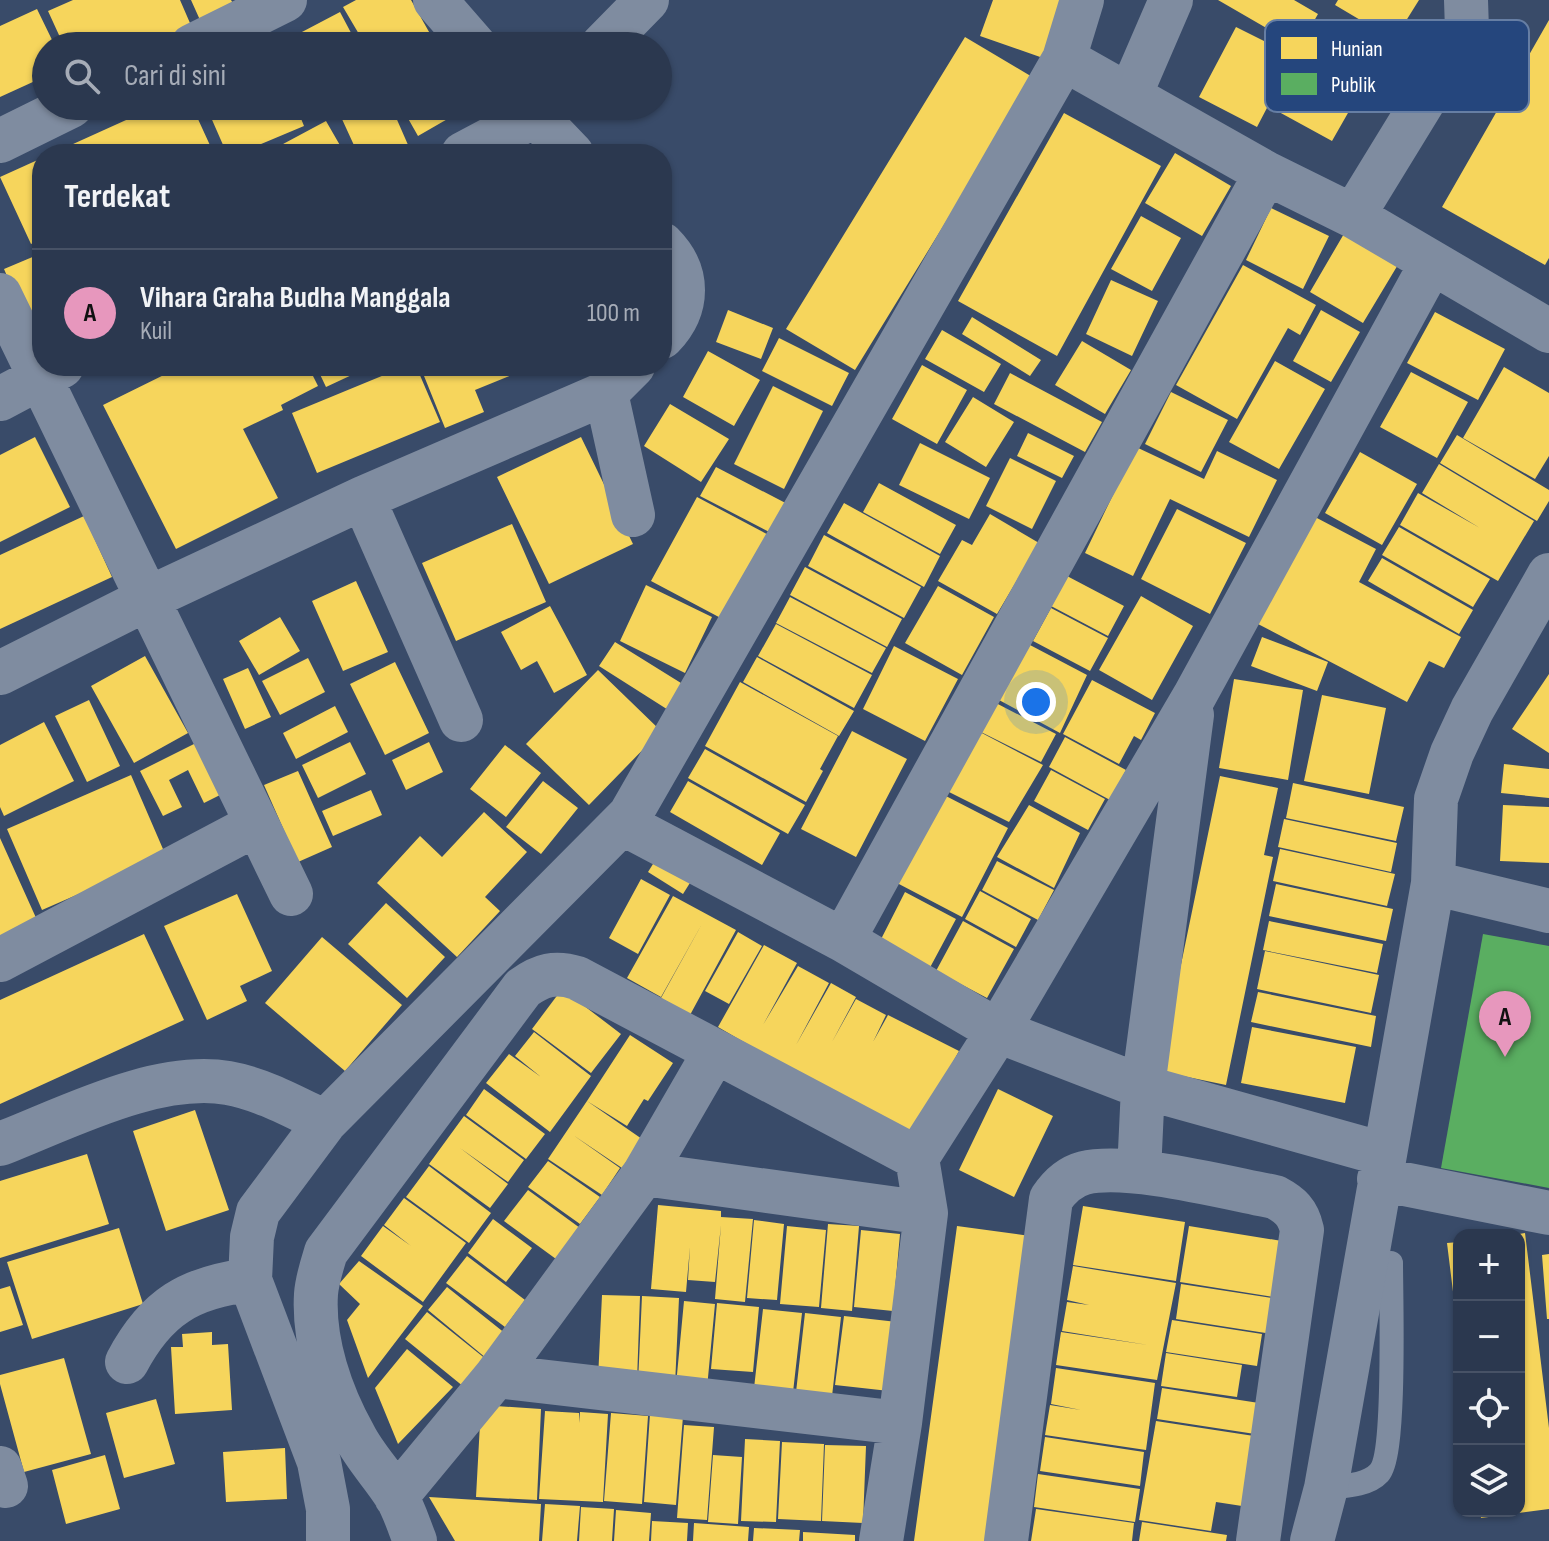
<!DOCTYPE html>
<html lang="id">
<head>
<meta charset="utf-8">
<style>
  :root { --surface:#2b384f; --page:#333f56; --text:#f1f3f6; --muted:#a6acb7; --line:#475266; --accent:#e797bd }
  body { margin:0; font-family:"Sofia Sans Condensed",sans-serif; background:var(--page); color:var(--text) }
  .controls { position:absolute; right:24px; bottom:24px; display:grid; overflow:hidden; border-radius:16px; box-shadow:0 2px 6px #0004 }
  .controls button { width:72px; height:72px; display:grid; place-items:center; padding:0; border:0; border-bottom:2px solid var(--line); background:var(--surface); color:var(--text); font:40px sans-serif }
  .you { position:absolute; left:1036px; top:702px; width:28px; height:28px; margin:-20px; border:6px solid #fff; border-radius:50%; background:#1a73e8; box-shadow:0 0 0 12px #1a73e833 }
  .badge { display:grid; place-items:center; width:52px; height:52px; border-radius:50%; background:var(--accent); color:#111; font-size:26px; font-weight:700 }
  .pin { position:absolute; translate:-50% -66px; filter:drop-shadow(0 2px 4px #0008) }
  .pin::after { content:''; position:absolute; top:42px; width:28px; height:24px; background:inherit; clip-path:polygon(0 0,100% 0,50% 100%) }
  .list { margin:0; padding:0; list-style:none }
  h2 { display:flex; justify-content:space-between; align-items:center; height:104px; margin:0; padding:0 32px; font-size:34px }
  h2 small { font-size:26px; font-weight:400; color:var(--muted) }
  .list li { display:grid; grid-template-columns:52px 1fr auto; gap:24px; align-items:center; box-sizing:border-box; height:128px; padding:0 32px; border-top:2px solid var(--line) }
  .list b { display:block; font-size:30px; white-space:nowrap }
  .list p { margin:0; font-size:26px; white-space:nowrap; color:var(--muted) }
  .list em { font-size:26px; font-style:normal; color:var(--muted) }
  .icon { flex:none; width:44px; height:44px; fill:none; stroke:currentColor; stroke-width:2; stroke-linecap:round; stroke-linejoin:round }
  .map { position:relative; flex:none; width:1549px; height:1541px; overflow:hidden }
  .search { position:absolute; background:var(--surface); box-shadow:0 2px 6px #0004; left:32px; top:32px; width:640px; height:88px; display:flex; align-items:center; gap:20px; box-sizing:border-box; padding:0 28px; border-radius:44px; color:var(--muted); font-size:30px }
  .panel { position:absolute; background:var(--surface); box-shadow:0 2px 6px #0004; left:32px; top:144px; width:640px; height:232px; border-radius:32px }
  .map>svg:first-child { display:block }
</style>
</head>
<body>
<div class="map">
<svg width="1549" height="1541" viewBox="0 0 1549 1541">
  <rect width="100%" height="100%" fill="#394b69"/>
  <path fill="#f6d55c" d="M73,0H180L193,30L157,46H102L99,41L88,46H64L48,11Z
    M191,0H231L234,5L200,20Z
    M356,0H411L437,46H366L343,7Z
    M993,0H1064L1043,58L980,36Z
    M1218,0H1294L1318,14L1299,47Z
    M1338,0H1419L1394,40L1335,5Z
    M37,9L55,46H46V76L0,97V26Z
    M340,12L358,46H282L281,43Z
    M1332,19L1385,48L1332,141L1279,112Z
    M1549,20V258L1545,265L1442,207Z
    M1236,27L1294,56L1257,127L1199,97Z
    M965,37L1034,78L855,370L786,329Z
    M157,106H192L214,154H51Z
    M206,106H296L304,126L237,154H227Z
    M336,106H391L412,154H358Z
    M401,106H470L418,136Z
    M1064,113L1161,166L1057,356L958,301Z
    M326,121L345,154H271L270,151Z
    M1175,153L1231,186L1202,236L1145,203Z
    M42,158V239L31,244L0,177Z
    M1271,208L1329,236L1303,289L1246,260Z
    M1141,216L1181,238L1152,291L1111,269Z
    M1345,232L1399,263L1363,323L1310,292Z
    M42,253V329L32,334L4,269Z
    M1243,265L1316,305L1300,335L1288,328L1237,419L1176,385Z
    M1111,280L1158,301L1132,356L1086,334Z
    M728,310L773,328L761,359L716,342Z
    M1321,310L1360,332L1331,382L1293,361Z
    M1435,312L1505,349L1478,400L1407,363Z
    M972,317L1041,360L1030,376L962,334Z
    M942,330L1001,364L984,392L925,359Z
    M779,338L849,373L832,406L762,371Z
    M1082,341L1131,370L1105,414L1055,385Z
    M708,351L760,380L734,426L683,397Z
    M1275,361L1325,389L1279,469L1229,442Z
    M922,365L967,390L937,444L892,419Z
    M182,366H308L318,386L281,405L283,410L243,429L278,498L176,549L103,405Z
    M316,366H371L326,387Z
    M406,366H416L440,422L317,473L292,413Z
    M420,366H534L475,390L484,412L445,428Z
    M1504,367L1549,393V456L1535,479L1463,438Z
    M1411,372L1468,402L1437,458L1380,427Z
    M1010,373L1102,422L1085,452L994,404Z
    M773,386L823,411L784,489L734,464Z
    M1171,392L1228,420L1201,472L1145,444Z
    M973,397L1014,422L986,467L945,442Z
    M670,404L729,439L701,482L644,446Z
    M1028,433L1074,456L1062,478L1017,456Z
    M1457,435L1549,490V501L1537,521L1440,463Z
    M35,437L70,507L0,542V455Z
    M581,437L633,544L549,584L497,477Z
    M920,443L990,478L969,519L899,485Z
    M1136,447L1204,479L1217,451L1277,480L1249,537L1170,499L1133,576L1085,553Z
    M1360,452L1417,484L1382,545L1325,513Z
    M1010,458L1056,481L1032,529L986,506Z
    M1439,464L1534,521L1498,581L1400,525L1418,493L1480,528L1422,493Z
    M716,467L797,509L781,538L700,496Z
    M879,483L956,525L940,554L863,512Z
    M697,497L778,540L732,624L651,581Z
    M844,503L940,556L924,587L827,533Z
    M1177,509L1246,543L1210,614L1141,579Z
    M990,514L1039,543L997,614L938,581L962,540L972,545Z
    M84,516L112,577L0,629V555Z
    M1315,517L1376,549L1359,582L1461,637L1444,668L1429,661L1407,702L1258,624Z
    M512,524L546,602L456,641L422,563Z
    M1399,527L1490,579L1473,607L1382,555Z
    M824,535L921,587L904,618L808,566Z
    M1382,558L1473,610L1459,634L1368,581Z
    M805,567L902,619L887,647L790,595Z
    M1067,576L1124,606L1108,636L1051,606Z
    M356,581L388,652L343,671L312,601Z
    M646,585L712,617L685,673L620,641Z
    M938,586L994,617L962,675L905,643Z
    M1141,596L1193,626L1152,700L1099,670Z
    M790,597L886,648L872,673L776,623Z
    M550,606L587,675L554,693L537,661L521,670L501,632Z
    M1051,608L1108,638L1090,671L1033,641Z
    M280,617L300,651L259,675L239,641Z
    M776,624L872,675L854,708L758,656Z
    M1262,637L1328,662L1317,691L1251,666Z
    M615,642L689,688L673,713L599,666Z
    M1030,645L1087,675L1060,733L999,700Z
    M894,646L958,679L925,741L863,709Z
    M145,656L188,733L134,763L91,686Z
    M757,657L854,711L839,736L743,682Z
    M308,658L325,692L280,715L262,681Z
    M395,662L429,733L385,755L350,684Z
    M248,668L271,717L245,729L223,679Z
    M598,670L661,731L589,805L526,744Z
    M1549,674V753L1512,729Z
    M1234,679L1303,690L1288,780L1219,768Z
    M1092,680L1155,713L1141,740L1134,736L1119,764L1063,734Z
    M740,682L838,736L820,769L823,771L806,802L705,746Z
    M1322,695L1386,708L1369,794L1304,781Z
    M89,700L120,766L87,782L55,716Z
    M994,702L1056,734L1041,762L979,731Z
    M335,706L348,732L296,759L283,733Z
    M44,722L74,781L4,816L0,807V745Z
    M852,731L907,759L856,857L801,829Z
    M978,731L1043,765L1009,822L947,791Z
    M1065,737L1126,770L1110,800L1049,767Z
    M200,741L226,792L204,803L188,770L169,780L182,807L163,816L140,771Z
    M350,742L366,774L318,798L302,765Z
    M429,742L443,772L406,790L392,760Z
    M505,745L541,773L506,817L470,789Z
    M705,749L805,805L788,834L688,778Z
    M1504,764L1549,769V798L1501,793Z
    M1051,770L1105,799L1088,830L1034,801Z
    M298,771L332,847L298,862L264,785Z
    M131,775L166,856L42,910L7,829Z
    M1220,776L1278,788L1264,855L1273,857L1226,1085L1159,1071Z
    M543,781L578,808L541,854L506,827Z
    M688,781L780,833L762,865L670,812Z
    M1293,783L1404,807L1396,841L1286,818Z
    M371,790L382,815L333,836L322,811Z
    M942,794L1008,828L962,917L897,883Z
    M1029,805L1080,833L1054,888L997,857Z
    M1503,805L1549,807V863L1500,861Z
    M484,812L527,852L485,897L500,911L457,957L377,883L420,836L442,857Z
    M1284,819L1397,843L1391,872L1278,847Z
    M0,838L37,920L0,936Z
    M663,848L698,870L683,894L648,872Z
    M1280,849L1395,874L1387,906L1273,881Z
    M997,861L1054,890L1038,920L982,890Z
    M641,879L670,895L638,954L609,938Z
    M1276,884L1393,909L1386,941L1269,916Z
    M980,891L1031,919L1016,947L965,919Z
    M905,892L956,919L926,975L876,949Z
    M237,894L272,971L240,986L247,1001L207,1020L164,926Z
    M673,896L736,930L690,1015L661,998L703,922L661,997L627,978Z
    M386,903L445,957L407,998L348,944Z
    M963,921L1014,949L987,998L936,971Z
    M1269,921L1383,944L1377,973L1263,950Z
    M738,932L762,946L729,1004L705,991Z
    M144,934L184,1020L0,1104V1000Z
    M322,937L402,1005L345,1071L265,1003Z
    M764,945L797,963L763,1025L798,966L829,983L796,1045L831,983L856,997L832,1042L856,999L886,1015L873,1042L888,1015L959,1051L911,1139L718,1027Z
    M1265,951L1379,975L1371,1013L1257,989Z
    M562,989L621,1034L591,1073L532,1029Z
    M1258,992L1376,1016L1371,1047L1251,1022Z
    M1252,1027L1356,1047L1345,1103L1241,1083Z
    M534,1032L591,1076L550,1132L486,1083L509,1054L541,1077L515,1056Z
    M630,1035L673,1063L648,1101L644,1099L627,1126L587,1101Z
    M484,1089L545,1134L526,1159L466,1115Z
    M998,1089L1053,1116L1014,1197L959,1170Z
    M587,1101L642,1139L622,1168L573,1135L620,1168L602,1195L548,1159Z
    M195,1110L229,1210L166,1231L133,1131Z
    M464,1116L524,1160L508,1182L460,1148L508,1184L490,1208L429,1164Z
    M87,1154L109,1224L0,1258V1181Z
    M548,1161L600,1197L580,1224L528,1187Z
    M429,1166L491,1213L469,1243L406,1197Z
    M528,1190L580,1228L556,1259L504,1221Z
    M404,1198L466,1243L423,1302L361,1256L383,1226L411,1246L384,1225Z
    M658,1205L721,1211V1217L753,1219L745,1302L715,1299L721,1225L715,1282L688,1280L690,1247L686,1292L651,1289Z
    M1083,1206L1185,1222L1176,1281L1073,1265Z
    M493,1219L532,1248L506,1282L468,1253Z
    M754,1220L784,1224L777,1300L747,1298Z
    M828,1224L859,1226L852,1311L821,1308Z
    M787,1226L826,1230L819,1307L780,1304Z
    M957,1226L1030,1236L989,1541H914Z
    M1189,1226L1288,1242L1279,1298L1180,1282Z
    M119,1228L143,1304L32,1339L7,1262Z
    M861,1230L900,1234L893,1311L854,1307Z
    M1525,1233L1549,1428V1509L1481,1518L1480,1511H1519V1234Z
    M1459,1242V1324H1457L1447,1243Z
    M1549,1254V1319H1547L1542,1255Z
    M467,1256L525,1300L505,1327L446,1283Z
    M359,1261L423,1306L368,1378L347,1320L360,1304L339,1284Z
    M1073,1266L1176,1283L1157,1380L1056,1365L1061,1332L1148,1345L1062,1331L1067,1302L1089,1305L1067,1300Z
    M1181,1284L1278,1299L1272,1334L1176,1319Z
    M10,1286L23,1325L0,1332V1289Z
    M447,1287L506,1334L486,1358L428,1310Z
    M602,1295L640,1296L637,1381L598,1379Z
    M642,1296L679,1298L675,1385L638,1383Z
    M684,1301L715,1304L707,1388L676,1385Z
    M717,1303L759,1307L753,1372L711,1369Z
    M763,1309L802,1313L792,1401L753,1397Z
    M427,1312L487,1360L464,1387L405,1339Z
    M805,1313L841,1317L831,1405L795,1401Z
    M844,1316L897,1322L889,1391L835,1385Z
    M1172,1320L1262,1334L1257,1366L1166,1352Z
    M212,1332V1345L228,1344L232,1410L175,1414L171,1347H183L182,1334Z
    M407,1349L453,1387L398,1444L375,1388Z
    M1166,1353L1242,1365L1237,1397L1161,1386Z
    M64,1358L91,1454L24,1472L0,1384V1375Z
    M1056,1368L1155,1383L1146,1450L1045,1435L1050,1405L1081,1410L1051,1404Z
    M1162,1388L1259,1403L1255,1434L1157,1419Z
    M156,1399L175,1464L124,1478L106,1413Z
    M481,1405L541,1409L537,1500L476,1497Z
    M545,1411L579,1413V1423L580,1412L608,1414L603,1502L539,1499Z
    M611,1413L648,1416L642,1504L604,1501Z
    M650,1414L683,1416L676,1505L644,1502Z
    M1156,1421L1254,1436L1242,1506L1216,1502L1211,1531L1139,1520Z
    M684,1425L714,1427L707,1520L677,1518Z
    M1045,1437L1144,1452L1140,1486L1040,1471Z
    M745,1439L780,1441L776,1522L741,1521Z
    M782,1442L824,1444L821,1521L778,1519Z
    M825,1445L866,1446L863,1523L822,1521Z
    M285,1448L287,1499L226,1502L223,1452Z
    M105,1455L120,1509L66,1524L52,1470Z
    M713,1455L742,1457L738,1524L708,1522Z
    M1038,1474L1140,1489L1135,1522L1034,1507Z
    M429,1497L541,1504L539,1541H455Z
    M545,1504L580,1506L577,1541H542Z
    M581,1507L614,1509L612,1541H579Z
    M1036,1509L1134,1523L1132,1541H1031Z
    M616,1510L651,1513L649,1541H614Z
    M652,1521L688,1523L687,1541H651Z
    M1142,1522L1227,1535L1226,1541H1139Z
    M694,1523L749,1527L748,1541H693Z
    M754,1528L800,1530L799,1541H753Z
    M803,1532L855,1535V1541H803Z"/>
  <path fill="#5aae61" d="M1483,934L1549,946V1188L1441,1168Z"/>
  <g fill="none" stroke-linecap="round" stroke-linejoin="round">
    <path stroke="#7f8ca0" stroke-width="24" d="M1326,1488C1342,1486 1367,1486 1379,1473C1396,1455 1391,1297 1391,1263"/>
    <path stroke="#7f8ca0" stroke-width="44" d="M435,0L475,46
      M192,46L285,0
      M602,46L647,0
      M1064,59L1266,173L1353,216L1549,331
      M1130,95L1171,0
      M526,106L572,154
      M0,141L71,106
      M463,154L534,116L544,106
      M1353,216L1467,30L1466,0
      M662,244C690,272 690,308 662,337
      M0,295L257,824L0,960
      M606,393L633,515
      M0,399L62,366
      M363,498L461,720
      M0,673L147,599L363,498L606,393L633,366
      M622,823L843,940L998,1031L1143,1087L1383,1154
      M257,824L291,894
      M1433,883L1549,911
      M843,940L1266,173
      M0,1144C67,1118 156,1071 228,1083C262,1089 294,1107 325,1122
      M1139,1172L1143,1087L1192,715
      M644,1174L926,1213
      M1379,1179L1549,1213
      M127,1362C156,1307 190,1287 250,1280
      M496,1376L900,1423
      M0,1468L6,1486
      M396,1497L496,1376L644,1174L714,1053
      M328,1541V1509L319,1462L250,1280L252,1237L258,1212L325,1122L630,815L1064,59L1082,0
      M415,1541C409,1526 404,1509 396,1496C383,1475 365,1457 354,1435C331,1394 313,1342 316,1294C317,1280 322,1265 326,1252L523,988C541,975 555,971 577,978L917,1158
      M881,1541L900,1423L926,1213L917,1158L998,1031L1194,697L1431,264
      M1006,1541L1051,1199C1059,1187 1069,1177 1084,1173C1128,1162 1227,1188 1275,1197C1290,1205 1298,1212 1302,1230L1258,1541
      M1312,1541L1326,1488L1433,883L1436,799L1452,753L1472,710L1549,575"/>
  </g>
  <rect x="1265" y="20" width="264" height="92" rx="12" fill="#25467d" stroke="#667ea4" stroke-width="2"/>
  <rect x="1281" y="37" width="36" height="22" fill="#f6d55c"/>
  <rect x="1281" y="73" width="36" height="22" fill="#5aae61"/>
  <g font-size="22" fill="#fff">
    <text x="1331" y="56">Hunian</text>
    <text x="1331" y="92">Publik</text>
  </g>
</svg>
<div class="controls">
<button>+</button>
<button>−</button>
<button><svg class="icon" aria-label="locate" viewBox="0 0 24 24"><circle cx="12" cy="12" r="6"/><path d="M12 2v4M12 18v4M2 12h4M18 12h4"/></svg></button>
<button><svg class="icon" aria-label="layers" viewBox="0 0 24 24"><path d="M12 4l9 5-9 5-9-5zM3 14l9 5 9-5"/></svg></button>
</div>
<div class="you"></div>
<div class="pin badge" style="left:1505px;top:1057px">A</div>
<div class="search"><svg class="icon" aria-label="search" viewBox="0 0 24 24"><circle cx="10" cy="10" r="6"/><path d="M15 15l6 6"/></svg>Cari di sini</div>
<section class="panel">
<h2>Terdekat<small></small></h2>
<ul class="list">
<li><span class="badge">A</span><div><b>Vihara Graha Budha Manggala</b><p>Kuil</p></div><em>100 m</em></li>
</ul>
</section>
</div>
</body>
</html>
